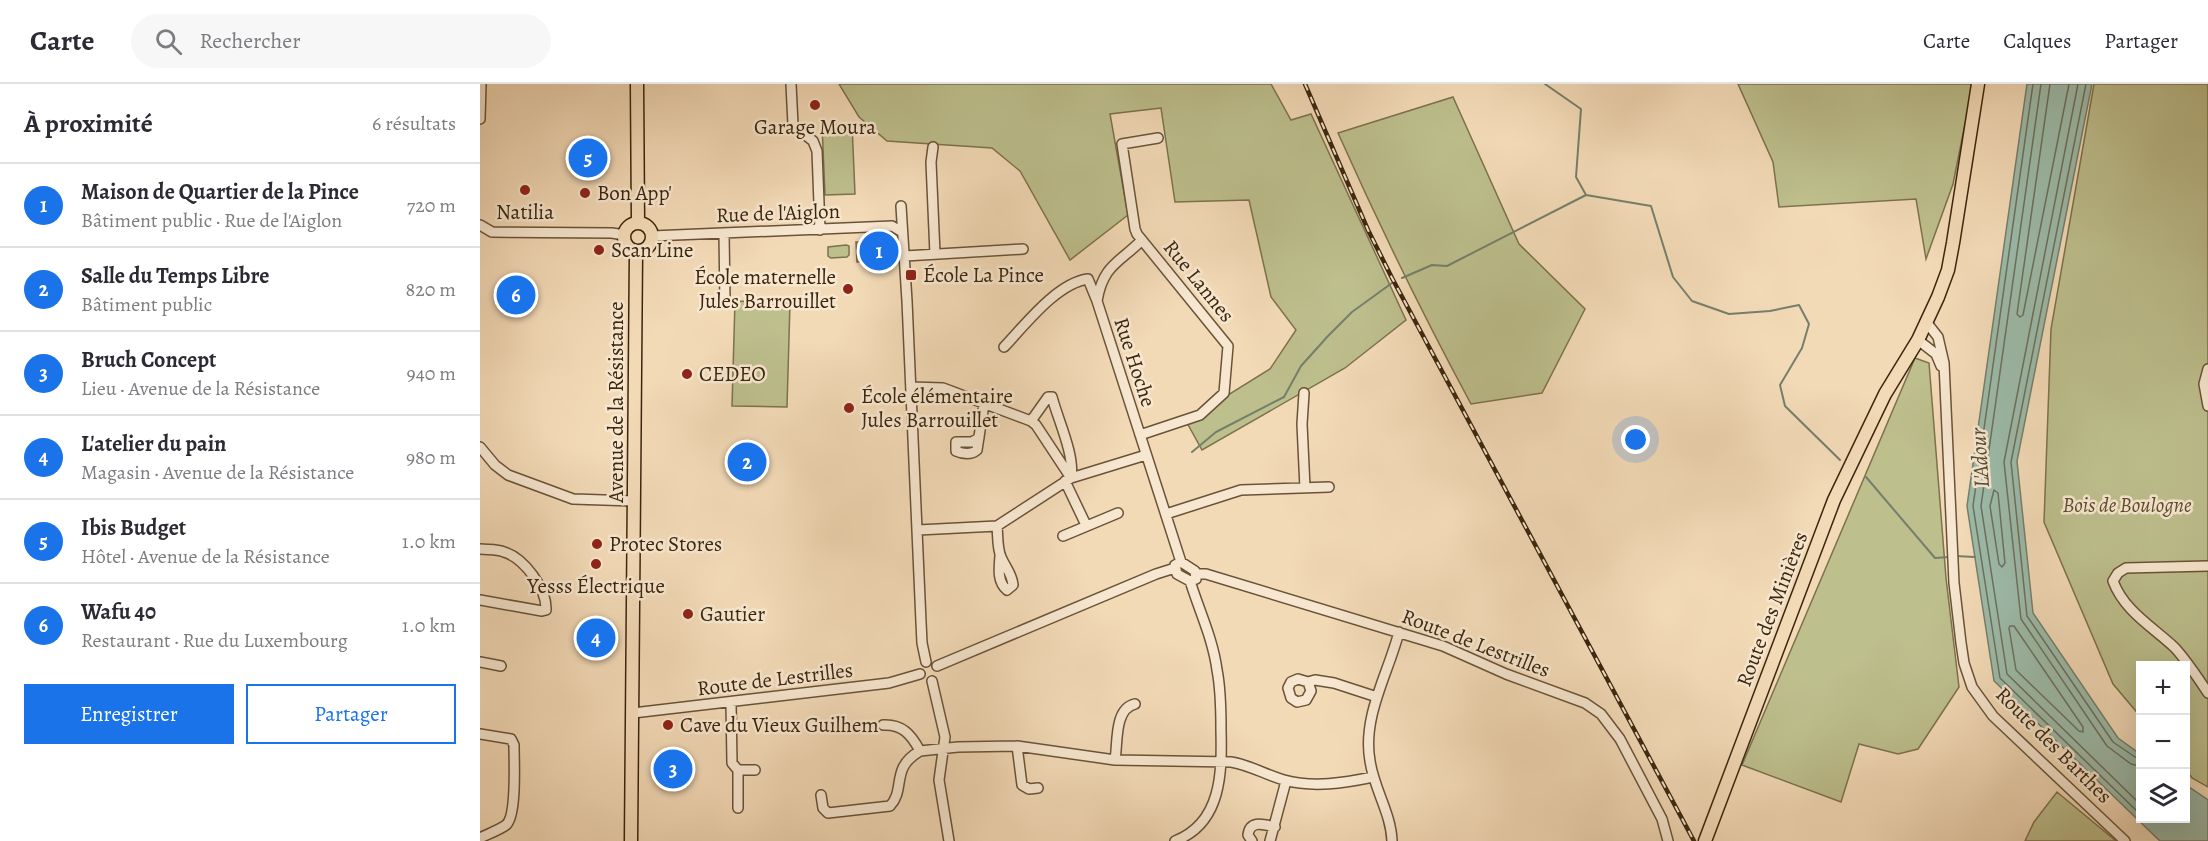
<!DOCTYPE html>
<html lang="fr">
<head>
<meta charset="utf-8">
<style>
  :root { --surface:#fff; --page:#f7f7f7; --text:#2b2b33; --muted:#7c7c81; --line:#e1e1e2; --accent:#1a73e8 }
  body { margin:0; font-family:Alegreya,serif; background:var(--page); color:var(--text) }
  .controls { position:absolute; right:18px; bottom:18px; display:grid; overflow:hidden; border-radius:0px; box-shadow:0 6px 24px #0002 }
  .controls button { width:54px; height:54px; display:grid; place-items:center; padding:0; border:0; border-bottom:2px solid var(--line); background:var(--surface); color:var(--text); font:30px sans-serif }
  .you { position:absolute; left:1156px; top:356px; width:21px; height:21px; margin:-15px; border:4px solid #fff; border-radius:50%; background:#1a73e8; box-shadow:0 0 0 9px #1a73e833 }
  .badge { display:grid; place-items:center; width:39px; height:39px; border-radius:50%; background:var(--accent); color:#fff; font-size:20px; font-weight:700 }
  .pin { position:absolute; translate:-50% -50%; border:3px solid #fff; box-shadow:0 2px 6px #0006 }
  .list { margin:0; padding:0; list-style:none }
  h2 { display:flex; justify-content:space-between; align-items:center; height:78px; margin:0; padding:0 24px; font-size:26px }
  h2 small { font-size:20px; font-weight:400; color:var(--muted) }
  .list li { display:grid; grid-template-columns:39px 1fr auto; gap:18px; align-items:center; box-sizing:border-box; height:84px; padding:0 24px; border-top:2px solid var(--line) }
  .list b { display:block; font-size:22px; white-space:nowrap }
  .list p { margin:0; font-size:20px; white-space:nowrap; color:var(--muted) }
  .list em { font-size:20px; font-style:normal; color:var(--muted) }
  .actions { display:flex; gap:12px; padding:18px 24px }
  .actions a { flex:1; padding:14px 0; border:2px solid var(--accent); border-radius:0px; text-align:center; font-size:21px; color:var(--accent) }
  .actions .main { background:var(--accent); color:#fff }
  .icon { flex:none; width:33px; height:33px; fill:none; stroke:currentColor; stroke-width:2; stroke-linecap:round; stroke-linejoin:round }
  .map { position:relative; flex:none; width:1728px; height:757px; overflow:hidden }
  header { display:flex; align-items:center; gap:36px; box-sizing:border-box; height:84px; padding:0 30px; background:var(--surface); border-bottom:2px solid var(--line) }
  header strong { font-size:28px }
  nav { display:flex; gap:33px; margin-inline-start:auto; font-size:21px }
  .search { width:420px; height:54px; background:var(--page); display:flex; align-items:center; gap:15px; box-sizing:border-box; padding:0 21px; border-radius:33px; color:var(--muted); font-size:22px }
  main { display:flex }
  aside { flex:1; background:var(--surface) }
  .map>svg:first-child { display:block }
</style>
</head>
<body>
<header>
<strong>Carte</strong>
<div class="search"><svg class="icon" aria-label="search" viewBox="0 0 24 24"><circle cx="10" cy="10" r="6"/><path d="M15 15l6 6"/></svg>Rechercher</div>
<nav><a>Carte</a><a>Calques</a><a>Partager</a></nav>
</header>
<main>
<aside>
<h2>À proximité<small>6 résultats</small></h2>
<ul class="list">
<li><span class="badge">1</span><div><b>Maison de Quartier de la Pince</b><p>Bâtiment public · Rue de l'Aiglon</p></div><em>720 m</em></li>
<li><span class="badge">2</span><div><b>Salle du Temps Libre</b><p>Bâtiment public</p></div><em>820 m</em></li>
<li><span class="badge">3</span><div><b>Bruch Concept</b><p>Lieu · Avenue de la Résistance</p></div><em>940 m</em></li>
<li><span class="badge">4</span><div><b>L'atelier du pain</b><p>Magasin · Avenue de la Résistance</p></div><em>980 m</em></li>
<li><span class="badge">5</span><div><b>Ibis Budget</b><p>Hôtel · Avenue de la Résistance</p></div><em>1.0 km</em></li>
<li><span class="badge">6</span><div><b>Wafu 40</b><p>Restaurant · Rue du Luxembourg</p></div><em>1.0 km</em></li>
</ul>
<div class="actions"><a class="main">Enregistrer</a><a>Partager</a></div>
</aside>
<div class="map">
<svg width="1728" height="757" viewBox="0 0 1728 757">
  <rect width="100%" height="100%" fill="#f3dab7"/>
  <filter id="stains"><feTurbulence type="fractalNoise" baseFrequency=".00333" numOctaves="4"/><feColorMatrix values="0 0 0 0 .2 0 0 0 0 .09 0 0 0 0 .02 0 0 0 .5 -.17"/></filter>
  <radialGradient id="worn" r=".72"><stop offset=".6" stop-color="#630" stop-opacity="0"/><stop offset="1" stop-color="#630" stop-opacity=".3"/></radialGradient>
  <path fill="#bdbf8d" stroke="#7c724d" stroke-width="1.5" d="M359,0H791L811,36L831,30L926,236L865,284L722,366L706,337L790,285L816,246L791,213L769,116L695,118L681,24L630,30L648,131L590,176L540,87L512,64L407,57L379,33Z
    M1258,0H1493L1473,100L1446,175L1436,115L1299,123L1293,78Z
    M1614,0H1728V703L1712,694L1706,686V582H1660V632L1633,600L1564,438L1571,245Z
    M973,13L1039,160L1105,225L1062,309L991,320C943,231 899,141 858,49Z
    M372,40L375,110L345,111L342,41Z
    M376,158H389L390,177L377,178Z
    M366,161L369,162V171L367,173L351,174L348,172V163Z
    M255,217L310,219L307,323L252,322Z
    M1435,274L1449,279L1466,494L1479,603L1438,665L1418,670L1379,660L1361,718L1262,681Z
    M1577,708L1636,757H1545L1554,738Z"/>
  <path fill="#9cbbaa" stroke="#757f6b" stroke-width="1.5" d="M1547,0H1612L1537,377L1553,529L1638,654L1660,670V734H1706V701L1728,716V757H1680L1514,597L1487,422Z"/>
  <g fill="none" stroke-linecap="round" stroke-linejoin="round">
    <path stroke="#6c705c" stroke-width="1.5" d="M1553,0L1493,422L1520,594L1660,730
      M1561,0L1501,422L1527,590L1660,720
      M1570,0L1537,230L1540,233L1543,231L1589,0
      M1598,0L1524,378L1541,535L1627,662L1651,680L1660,682
      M1606,0L1531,378L1547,532L1633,658L1655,673L1660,674
      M1514,406L1518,409L1525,479L1522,483L1519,480L1510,422Z
      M1530,542H1534L1603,643V648L1599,647L1536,586L1529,544Z"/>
    <path stroke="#757f6b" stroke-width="2" d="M1065,0L1101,25L1096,93L1106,111L1171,122L1193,193L1212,217L1249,230L1290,227L1319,221L1329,240L1322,264L1300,301L1305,322L1360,376
      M922,194L952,181L967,182L1106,111
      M712,368L736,348L804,313L821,282L848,252L872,228L912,199
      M1386,393L1455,474L1469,473
      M1475,472L1495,473"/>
    <g stroke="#695338" stroke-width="12">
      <path id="minor" d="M311,0L313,41L333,57L337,67L340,146
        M0,35L1,0
        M453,63L451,78L455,170
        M421,122L427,217L441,538L442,559L446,578
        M0,141L12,148L132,149L144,151
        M244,149L245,218
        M172,152L412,142L422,148
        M425,172L543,165
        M617,217C623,181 639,179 662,156
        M1447,239L1458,253L1464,279L1474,499L1481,559L1484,579L1492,603L1513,632L1645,757
        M1438,256L1456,270L1461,282
        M524,263C545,241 577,199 608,195L617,217L701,478
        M1728,285L1724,300L1728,322
        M431,303L463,304L551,337L556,341L591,394C595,371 578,336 572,313H568L551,337
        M824,309L822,340L825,404
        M660,351L720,331L744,309L748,262L657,150L655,145L642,60L678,54
        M499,354L492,358H476V367C483,370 491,371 497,366L504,320
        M0,363L15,381L28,391L93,415L154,417
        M585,397L606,441
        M686,430L761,406L849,403
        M517,442C518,451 517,464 521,473C525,483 532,489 533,501L527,506C517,498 519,484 520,472
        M438,446L517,442L591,394L666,371
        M583,452L638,429
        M0,465C8,466 17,465 24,468C44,474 67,505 66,526L62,527L0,516
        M701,478L715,487L716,495L710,497L697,490L695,481Z
        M1728,482L1646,484L1638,489L1633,497C1644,527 1673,543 1695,564C1707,577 1718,594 1728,609
        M716,490H726L963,562L1026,590L1105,619L1121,630L1140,655L1182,735L1188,757
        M0,578L21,582
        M457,582L676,490L695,484
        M452,597L465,653L459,696L469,757
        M828,598L831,607L826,616L817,618L811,614L808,604L811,598L818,595L828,598L835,596L854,599L897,613
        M251,619L252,679L258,686V724
        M153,629L409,599L440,590
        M403,641C422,640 431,650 440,667
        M0,650L31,655L34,661C34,677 37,732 26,741C19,746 8,750 0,754
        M537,662L542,701L549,705L558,704
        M635,676C638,658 634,625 655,620
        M258,686H275
        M341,711L343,724L348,729L410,722C426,705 410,684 440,667L478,663L537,662L635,676L751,678C770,681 786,691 804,696C834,704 864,699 893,693
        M695,757C742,739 742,688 741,646C741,626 741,606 737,586C733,555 719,526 710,497
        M772,757L768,751C770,735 785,741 795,743
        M790,757L806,697
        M912,757C911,729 894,705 890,677C882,633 908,590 919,548"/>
    </g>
    <g stroke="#3b260d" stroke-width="15">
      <path id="major" d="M157,0L158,139
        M144 153a14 14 0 1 1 28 0a14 14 0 1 1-28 0Z
        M151,757L156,167
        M1225,757L1354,416L1405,310L1438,256L1458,213L1468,186L1473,159L1498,0"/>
    </g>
    <use href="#minor" stroke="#f7e7d0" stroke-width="9"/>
    <use href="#major" stroke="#f3dab7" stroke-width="12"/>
    <g stroke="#3b260d" stroke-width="4.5">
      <path id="rail" d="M825,0L888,146L912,194L1214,757"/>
    </g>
    <use href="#rail" stroke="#f7e7d0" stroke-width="2" stroke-dasharray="7" stroke-linecap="butt"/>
  </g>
  <g fill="#8f2418" stroke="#f7e7d0" stroke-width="2">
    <circle cx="335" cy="21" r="6"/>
    <circle cx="45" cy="106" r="6"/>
    <circle cx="105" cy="109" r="6"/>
    <circle cx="119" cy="166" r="6"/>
    <rect x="425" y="185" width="12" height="12" rx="3"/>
    <circle cx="368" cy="205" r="6"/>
    <circle cx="207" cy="290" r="6"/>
    <circle cx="369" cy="324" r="6"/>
    <circle cx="117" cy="460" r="6"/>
    <circle cx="116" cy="480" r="6"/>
    <circle cx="208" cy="530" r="6"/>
    <circle cx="188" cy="641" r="6"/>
  </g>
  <g text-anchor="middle" stroke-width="5" stroke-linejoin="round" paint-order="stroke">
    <g font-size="21" fill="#3b260d" stroke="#f7e7d0" text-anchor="start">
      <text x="335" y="50" text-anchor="middle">Garage Moura</text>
      <text x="117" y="116">Bon App'</text>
      <text x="45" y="135" text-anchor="middle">Natilia</text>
      <text x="131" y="173">Scan Line</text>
      <text x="443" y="198">École La Pince</text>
      <text x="356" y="200" text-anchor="end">École maternelle<tspan x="356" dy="24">Jules Barrouillet</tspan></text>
      <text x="219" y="297">CEDEO</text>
      <text x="381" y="319">École élémentaire<tspan x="381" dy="24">Jules Barrouillet</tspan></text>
      <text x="129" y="467">Protec Stores</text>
      <text x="116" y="509" text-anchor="middle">Yesss Électrique</text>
      <text x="220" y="537">Gautier</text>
      <text x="200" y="648">Cave du Vieux Guilhem</text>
    </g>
    <g font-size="21" fill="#3b260d" stroke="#f7e7d0">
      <text transform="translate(298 129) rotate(-2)" y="7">Rue de l'Aiglon</text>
      <text transform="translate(719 197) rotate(51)" y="7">Rue Lannes</text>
      <text transform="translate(655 278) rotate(72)" y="7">Rue Hoche</text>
      <text transform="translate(136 318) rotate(-90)" y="7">Avenue de la Résistance</text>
      <text transform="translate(1292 525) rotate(-69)" y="7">Route des Minières</text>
      <text transform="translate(996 559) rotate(21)" y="7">Route de Lestrilles</text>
      <text transform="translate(295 595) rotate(-7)" y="7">Route de Lestrilles</text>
      <text transform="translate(1574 661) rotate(45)" y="7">Route des Barthes</text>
    </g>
    <g font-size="21" font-style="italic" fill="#5c4c2d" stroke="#f7e7d0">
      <text x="1647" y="428">Bois de Boulogne</text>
    </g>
    <g font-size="22" font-style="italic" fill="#534b34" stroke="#f7e7d0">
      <text transform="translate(1499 374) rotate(-94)" y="8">L'Adour</text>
    </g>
  </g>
  <rect width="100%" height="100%" filter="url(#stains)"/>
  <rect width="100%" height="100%" fill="url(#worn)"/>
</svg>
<div class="controls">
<button>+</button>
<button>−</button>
<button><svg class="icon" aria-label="layers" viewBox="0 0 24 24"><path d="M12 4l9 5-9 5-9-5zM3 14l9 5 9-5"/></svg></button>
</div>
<div class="you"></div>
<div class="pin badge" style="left:399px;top:167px">1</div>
<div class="pin badge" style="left:267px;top:378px">2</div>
<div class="pin badge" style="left:193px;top:685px">3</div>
<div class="pin badge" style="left:116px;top:554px">4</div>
<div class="pin badge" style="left:108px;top:74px">5</div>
<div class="pin badge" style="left:36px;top:211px">6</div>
</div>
</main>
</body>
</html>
